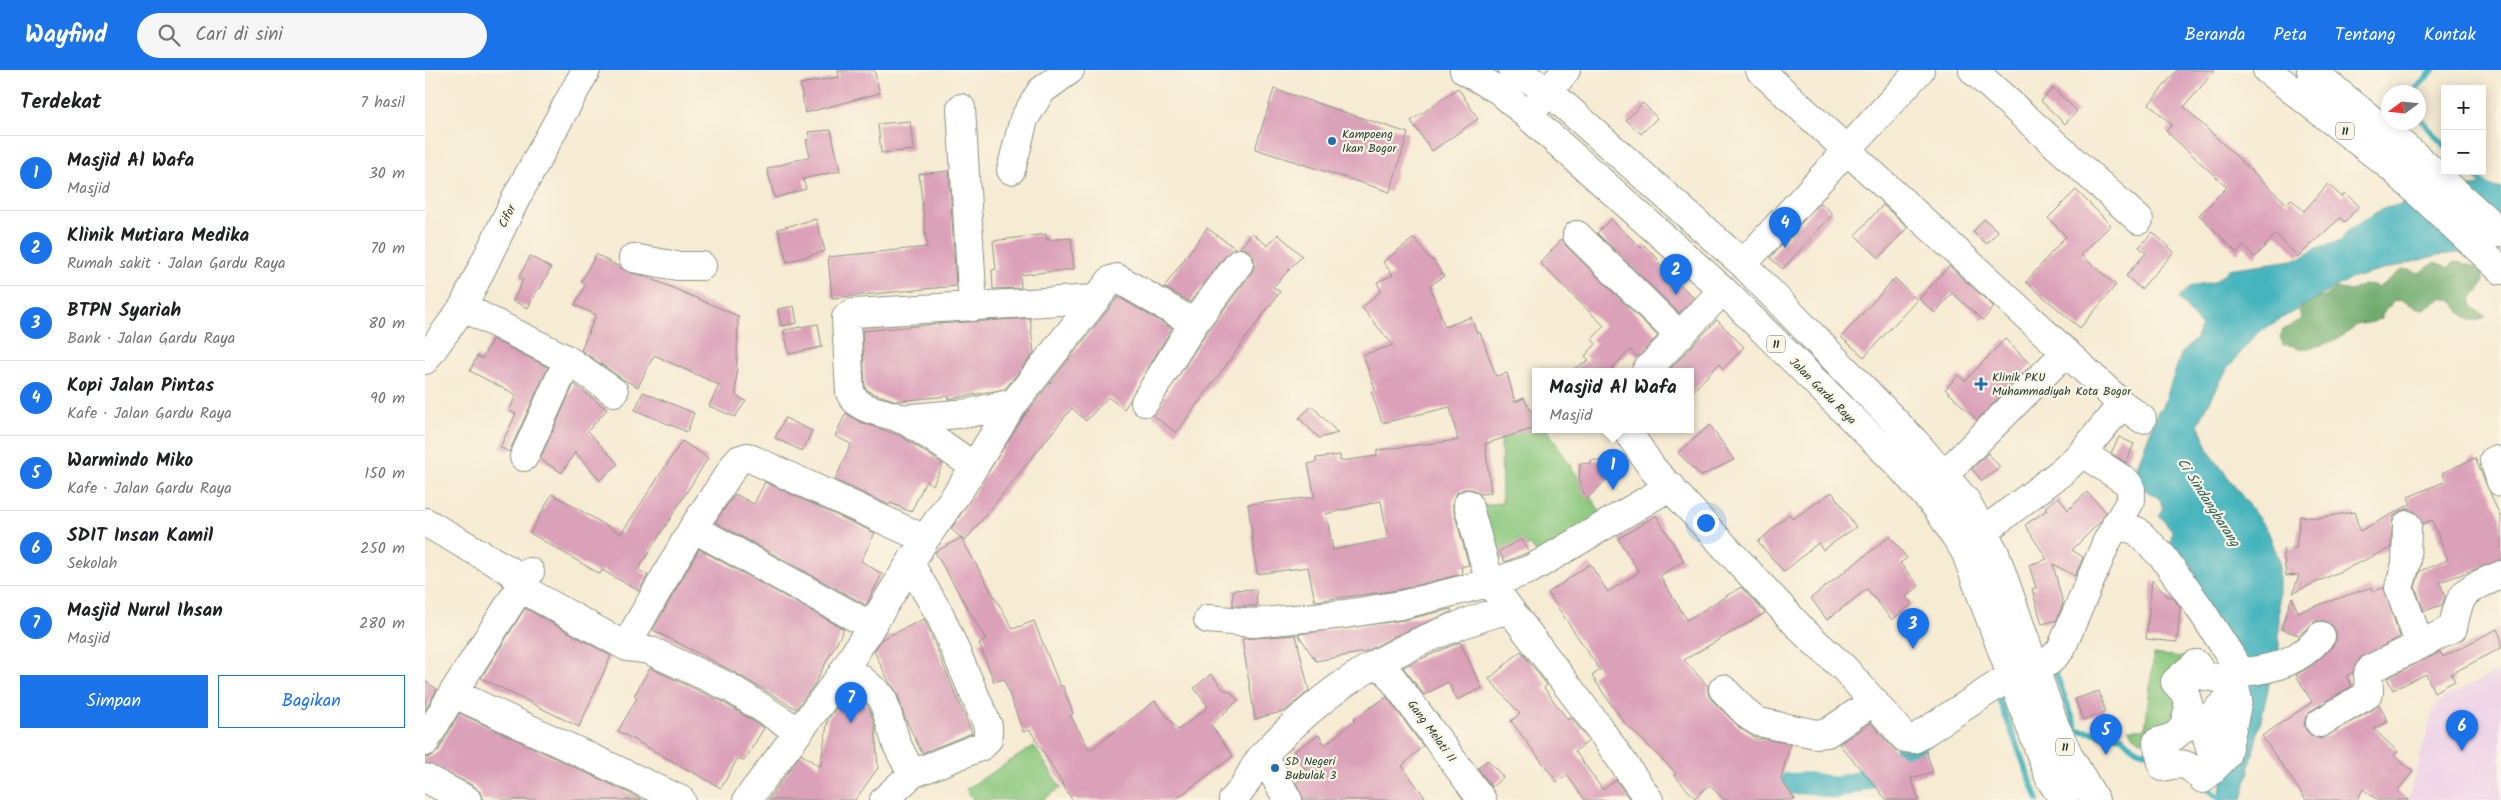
<!DOCTYPE html>
<html lang="id">
<head>
<meta charset="utf-8">
<style>
  :root { --surface:#fff; --page:#f6f6f6; --text:#202124; --muted:#757577; --line:#e0e0e0; --accent:#1a73e8 }
  body { margin:0; font-family:Kalam,sans-serif; background:var(--page); color:var(--text) }
  .controls { position:absolute; right:15px; top:15px; display:grid; overflow:hidden; border-radius:0px; box-shadow:0 2px 12px #0003 }
  .controls button { width:45px; height:45px; display:grid; place-items:center; padding:0; border:0; border-bottom:1px solid var(--line); background:var(--surface); color:var(--text); font:25px sans-serif }
  .compass { position:absolute; left:1956px; top:15px; width:45px; height:45px; border-radius:50%; background:var(--surface); box-shadow:0 2px 12px #0003; rotate:255deg }
  .you { position:absolute; left:1280px; top:452px; width:18px; height:18px; margin:-12px; border:4px solid #fff; border-radius:50%; background:#1a73e8; box-shadow:0 0 0 8px #1a73e833 }
  .badge { display:grid; place-items:center; width:32px; height:32px; border-radius:50%; background:var(--accent); color:#fff; font-size:16px; font-weight:700 }
  .pin { position:absolute; translate:-50% -41px; filter:drop-shadow(0 1px 2px #0008) }
  .pin::after { content:''; position:absolute; top:26px; width:18px; height:15px; background:inherit; clip-path:polygon(0 0,100% 0,50% 100%) }
  .popup { position:absolute; left:1107px; top:298px; width:162px; height:65px; box-sizing:border-box; display:grid; place-content:center; border-radius:0px; background:var(--surface); filter:drop-shadow(0 1px 4px #0005); font-size:16px; white-space:nowrap; color:var(--muted) }
  .popup b { font-size:19px; color:var(--text) }
  .popup::after { content:''; position:absolute; left:50%; top:100%; margin-left:-10px; border:10px solid transparent; border-top-color:var(--surface) }
  .list { margin:0; padding:0; list-style:none }
  h2 { display:flex; justify-content:space-between; align-items:center; height:65px; margin:0; padding:0 20px; font-size:21px }
  h2 small { font-size:16px; font-weight:400; color:var(--muted) }
  .list li { display:grid; grid-template-columns:32px 1fr auto; gap:15px; align-items:center; box-sizing:border-box; height:75px; padding:0 20px; border-top:1px solid var(--line) }
  .list b { display:block; font-size:19px; white-space:nowrap }
  .list p { margin:0; font-size:16px; white-space:nowrap; color:var(--muted) }
  .list em { font-size:16px; font-style:normal; color:var(--muted) }
  .actions { display:flex; gap:10px; padding:15px 20px }
  .actions a { flex:1; padding:11px 0; border:1px solid var(--accent); border-radius:0px; text-align:center; font-size:18px; color:var(--accent) }
  .actions .main { background:var(--accent); color:#fff }
  .icon { flex:none; width:28px; height:28px; fill:none; stroke:currentColor; stroke-width:2; stroke-linecap:round; stroke-linejoin:round }
  .map { position:relative; flex:none; width:2076px; height:730px; overflow:hidden }
  header { display:flex; align-items:center; gap:30px; box-sizing:border-box; height:70px; padding:0 25px; background:var(--accent); color:#fff }
  header strong { font-size:24px }
  nav { display:flex; gap:28px; margin-inline-start:auto; font-size:18px }
  .search { width:350px; height:45px; background:var(--page); display:flex; align-items:center; gap:12px; box-sizing:border-box; padding:0 18px; border-radius:28px; color:var(--muted); font-size:19px }
  main { display:flex }
  aside { flex:1; background:var(--surface) }
  .map>svg:first-child { display:block }
</style>
</head>
<body>
<header>
<strong>Wayfind</strong>
<div class="search"><svg class="icon" aria-label="search" viewBox="0 0 24 24"><circle cx="10" cy="10" r="6"/><path d="M15 15l6 6"/></svg>Cari di sini</div>
<nav><a>Beranda</a><a>Peta</a><a>Tentang</a><a>Kontak</a></nav>
</header>
<main>
<aside>
<h2>Terdekat<small>7 hasil</small></h2>
<ul class="list">
<li><span class="badge">1</span><div><b>Masjid Al Wafa</b><p>Masjid</p></div><em>30 m</em></li>
<li><span class="badge">2</span><div><b>Klinik Mutiara Medika</b><p>Rumah sakit · Jalan Gardu Raya</p></div><em>70 m</em></li>
<li><span class="badge">3</span><div><b>BTPN Syariah</b><p>Bank · Jalan Gardu Raya</p></div><em>80 m</em></li>
<li><span class="badge">4</span><div><b>Kopi Jalan Pintas</b><p>Kafe · Jalan Gardu Raya</p></div><em>90 m</em></li>
<li><span class="badge">5</span><div><b>Warmindo Miko</b><p>Kafe · Jalan Gardu Raya</p></div><em>150 m</em></li>
<li><span class="badge">6</span><div><b>SDIT Insan Kamil</b><p>Sekolah</p></div><em>250 m</em></li>
<li><span class="badge">7</span><div><b>Masjid Nurul Ihsan</b><p>Masjid</p></div><em>280 m</em></li>
</ul>
<div class="actions"><a class="main">Simpan</a><a>Bagikan</a></div>
</aside>
<div class="map">
<svg width="2076" height="730" viewBox="0 0 2076 730">
  <rect width="100%" height="100%" fill="#fcf5e5"/>
  <filter id="ink" filterUnits="userSpaceOnUse"><feTurbulence type="fractalNoise" baseFrequency=".02" numOctaves="2"/><feDisplacementMap in="SourceGraphic" scale="10" xChannelSelector="R" yChannelSelector="G"/><feConvolveMatrix kernelMatrix="1 2 1 2 8 2 1 2 1" color-interpolation-filters="sRGB"/></filter>
  <filter id="wash" filterUnits="userSpaceOnUse"><feTurbulence type="fractalNoise" baseFrequency=".0096" numOctaves="4" result="noise"/><feDisplacementMap in="SourceGraphic" scale="20" xChannelSelector="R" yChannelSelector="G"/><feGaussianBlur stdDeviation="1.12" result="paint"/><feColorMatrix in="noise" values="0 0 0 0 0 0 0 0 0 0 0 0 0 0 0 0 0 1.4 0 .05"/><feComposite in="paint" operator="in"/></filter>
  <g filter="url(#wash)">
    <rect width="100%" height="100%" fill="#f6ebd3"/>
    <path fill="#edd0e8" d="M2071,602L2076,613V730H1983L2009,638L2018,628Z"/>
    <path fill="#8bc87f" stroke="#55825a" d="M1110,354V359H1122L1178,446L1116,488L1105,475L1068,492L1051,436L1077,433L1076,365Z
      M1729,584L1767,588L1771,594L1764,637L1726,673L1713,670L1703,659H1720Z
      M609,676L636,718L617,730H548L541,719Z"/>
    <path fill="#70ac6e" stroke="#487451" d="M2010,192L2024,198L2029,192C2056,195 2070,207 2046,229L2048,237L2061,247C2033,262 2037,225 2016,229C2010,231 2004,236 1998,239L1990,237L1977,230L1969,231L1957,244V248L1948,252L1931,255C1923,267 1888,281 1873,278C1867,276 1865,274 1858,275L1855,267L1858,260L1877,249L1874,241L1884,229L1899,227L1911,218L1926,221C1936,216 1941,211 1953,217C1971,209 1972,193 1994,203Z"/>
    <path fill="#45b4bd" stroke="#327878" d="M2054,115L2076,118V179L2013,185L1925,209L1833,262L1802,299L1773,354L1785,383L1843,461L1854,490V579L1851,592L1814,598L1745,480L1747,460L1734,445L1738,440L1735,429L1717,418L1716,402L1711,399L1733,341L1738,337L1756,284L1771,268L1776,256L1753,228L1767,215L1790,212L1803,199L1875,189L1891,178L1916,171L1923,160L1957,139Z
      M1847,602L1817,730H1793L1821,604Z"/>
    <g fill="none" stroke-linecap="round" stroke-linejoin="round">
      <path stroke="#45b4bd" stroke-width="6" d="M1988,22L2008,0
        M1994,48L2020,76
        M2045,101L2076,129
        M1628,596L1652,660L1697,667C1705,676 1714,684 1727,681
        M1572,624L1613,730
        M1778,715L1797,730"/>
      <path stroke="#45b4bd" stroke-width="22" d="M1342,730L1362,714L1386,713L1410,718L1432,712L1467,696L1492,672L1505,663"/>
    </g>
    <g id="blocks">
      <path fill="#dba1b9" fill-rule="evenodd" d="M413,0H449L455,23L380,43L375,14L414,7Z
        M1752,0H1790L1759,37L1862,134L1866,129L1879,141L1903,114L1917,127L1920,123L1934,136L1920,152L1915,148L1873,187L1851,164L1830,187L1819,176L1812,183L1774,145L1802,117L1741,61L1747,55L1724,34Z
        M1033,18L1053,49L1007,81L986,51Z
        M1628,18L1652,41L1640,54L1616,31Z
        M849,19L983,63L965,122L830,79Z
        M1218,33L1232,48L1216,64L1201,50Z
        M485,51L488,80L456,83L453,54Z
        M406,60L415,101L378,109L381,119L350,128L342,99L385,86L381,70L385,69L383,62Z
        M524,101L531,216L407,228L403,187L502,177L494,104Z
        M1651,120L1686,155L1656,185L1691,215L1655,258L1601,212L1641,166L1623,148Z
        M1395,132L1408,144L1358,199L1345,188Z
        M1458,135L1483,157L1454,188L1430,165Z
        M391,149L400,181L362,192L353,159Z
        M1186,149L1216,178L1219,175L1233,189L1231,191L1269,228L1254,243L1172,163Z
        M1559,149L1573,161L1562,174L1548,162Z
        M782,158L810,178L802,184L765,232L739,217Z
        M1728,162L1749,182L1716,219L1701,206L1721,183L1714,177Z
        M827,163L843,176L853,164L877,186L848,217L855,222L751,363L728,345L782,262L827,202L830,194L828,186L823,180L815,178Z
        M621,164L622,170L646,168L649,199L595,205L596,218L568,219L567,200L571,199L568,171Z
        M989,168L1007,191L1008,190L1019,206L1005,216L1020,257L1046,247L1052,263L1055,262L1071,306L1082,303L1090,332L1099,328L1110,349V358L1060,374L1066,423L1055,424L1047,419H1039L1032,423L1028,430V438L1044,495L1036,497L1037,504L973,520L890,531L883,497L832,504L823,434L890,427L883,394L891,392V388L915,385V391L952,386V380L1033,370L1025,337L957,353L946,321L950,319L938,285L968,275L937,238L956,221L952,212L968,205L958,192ZM956,431L963,469L908,480L901,444Z
        M1137,169L1141,176L1233,266L1213,287L1205,280L1185,301H1145L1164,290L1160,286L1171,274L1167,269L1179,256L1115,193Z
        M171,184L205,203L220,206L313,246L311,326L321,331L310,347L284,336L294,315L229,285L213,317L199,310L156,280L171,245L150,235L160,215L156,212Z
        M105,186L126,198L115,219L113,217L103,238L88,231L98,210L94,207Z
        M1524,196L1569,237L1558,250L1527,223L1510,243L1494,229Z
        M1470,208L1492,230L1439,287L1416,267Z
        M693,227L747,258L705,330L699,339L683,327L661,351L647,338L540,471L526,459L602,342Z
        M369,236L372,253L356,256L353,239Z
        M605,248L609,283L580,319L524,329L523,326L472,331L447,323L440,318L437,261L512,254Z
        M1292,250L1319,277L1298,299L1294,294L1266,323V301H1243Z
        M393,254L397,277L364,284L359,260Z
        M67,269L123,297L84,382L75,377L91,344L84,341L91,325L45,301L52,286L57,289Z
        M1580,269L1606,295L1552,350L1520,319L1534,305L1540,311Z
        M149,314L182,339L163,361L193,394L175,410L150,382L137,403L115,389Z
        M218,322L269,343L262,362L210,340Z
        M887,336L913,363L894,368L874,348Z
        M421,343L435,352L476,366L518,394L508,415L501,411L486,442L466,433L464,435L410,410L426,374L410,366Z
        M360,348L387,361L377,381L350,368Z
        M1285,355L1309,390L1276,406L1253,383Z
        M1694,367L1709,374L1701,393L1686,383Z
        M257,371L283,388L213,500L223,505L214,521L177,500L175,504L105,463L127,424L196,464Z
        M1563,383L1575,397L1557,411L1547,399Z
        M2050,388L2076,448V490L2015,512L2020,527L2017,535L1999,541L1990,517L1995,501L2023,490L2007,450L1997,454L1991,442L1983,439L1974,442L1968,447L1966,478L1868,523L1874,505L1861,506L1858,479L1871,478L1875,446L1892,448L1929,442L1935,461L1986,434L1983,427L2021,411L2017,403Z
        M1166,390L1199,392L1162,429L1154,413L1155,393L1166,394Z
        M340,412L450,463L436,491L457,504L441,535L290,452L310,424L329,434Z
        M1407,422L1431,457L1398,480L1393,473L1359,502L1333,472L1364,444L1368,449Z
        M1662,422L1681,442L1676,451L1647,480L1658,487L1650,506L1628,494L1638,534L1632,550L1617,554L1607,519L1611,518L1604,495L1622,489L1600,455L1622,440L1620,437L1634,427L1643,440Z
        M1231,445L1259,491L1235,506L1262,550L1316,517L1340,543L1259,590L1283,616V623L1287,630L1316,659L1334,670L1335,668L1365,674L1356,709L1370,730H1299L1284,715L1270,728L1249,705L1251,703L1198,651L1186,634L1167,606L1175,600L1123,523L1165,494L1183,522L1214,502L1193,469Z
        M1465,466L1482,488L1475,493L1494,516L1481,527L1487,534L1467,550L1442,519L1402,550L1386,528Z
        M536,468L588,559L609,551L635,616H638L648,644L645,645L665,680L730,631L753,660L782,638V635L769,618L786,604L799,620L805,621L813,630L786,655L808,686L750,730H647L605,660L598,662L579,609L569,612L554,573L561,570L510,482Z
        M1097,469L1104,482L1080,492L1074,481Z
        M274,479L419,559L389,615L371,639L311,603L228,560Z
        M1727,510L1742,526L1748,527L1755,538L1752,572L1721,569Z
        M1947,517L1948,521L1959,518L1975,567L1935,588L1928,602L1921,606L1927,616L1887,640L1881,646L1879,654L1881,660L1887,666L1896,669L1947,640L1954,634L1963,652L1949,659L1973,682L1969,685L1988,702L1972,721L1984,730H1952L1938,719L1932,730H1881L1837,666L1887,632L1871,605L1889,594L1907,577L1911,570V562L1907,555L1899,551H1891L1874,565L1856,559L1867,527L1873,542Z
        M831,519L832,536H808V520Z
        M100,538L186,586L154,657L56,608Z
        M1026,539L1027,542L974,564L940,582L891,591L873,564L979,550Z
        M499,549L547,663L497,683L479,646L472,622L464,612L449,581L457,569Z
        M2072,559L2076,568V578L2026,604L2030,611L2009,622L2001,604L1968,620L1962,608L2015,582L2018,587Z
        M871,565L884,621L860,641L830,649L817,569Z
        M1035,572L1057,618L1032,630L1023,612L999,625L978,597Z
        M1096,581L1122,615L1119,618L1143,650L1146,647L1164,671L1150,681L1178,720L1191,710L1205,730H1160L1142,705L1132,712L1086,651L1095,644L1064,609Z
        M225,598L296,631L339,658L319,691L313,688L296,718L193,661L212,628L209,626Z
        M0,611L12,619L0,641Z
        M1674,621L1680,642L1658,650L1650,629Z
        M421,625L433,627L443,636L450,656L453,698L430,730H343L376,684L395,697L403,649Z
        M962,627L998,676L977,696L1002,730H879L871,713L884,705L869,681L894,665L900,675L930,650L929,648Z
        M34,643L200,721L217,730H58L55,722L49,716L0,692V688L7,686L14,680Z
        M1446,653L1468,678L1480,687L1501,681L1508,702L1486,708L1494,730H1462L1414,674Z
        M1063,690L1078,707L1067,717L1053,698Z"/>
    </g>
  </g>
  <g filter="url(#ink)">
    <use href="#blocks" fill-opacity="0" stroke="#8a9484" stroke-width="1"/>
    <g fill="none" stroke-linecap="round" stroke-linejoin="round">
      <g stroke="#8a9484" stroke-width="30">
        <path id="minor" d="M1335,0L1697,334L1717,349
          M1548,0L1714,150
          M536,38L548,237
          M1103,46L1141,0
          M586,100L599,49L616,21L645,0
          M1152,165L1255,266
          M208,188L252,196H277
          M1318,194L1495,0
          M38,237L143,290L189,322
          M0,290L38,237L92,126L161,0
          M1221,301L1298,220
          M720,332L769,253L814,193
          M476,349L544,343L589,333
          M1201,359L1227,398L1380,563L1420,599L1480,668L1489,669L1586,606
          M99,387L143,290
          M2069,390L2076,412
          M549,396C528,383 497,358 475,348C457,341 435,342 425,323L421,248L428,243L670,229
          M1519,405L1641,282
          M1043,434L1065,513L1169,651L1224,730
          M0,452L87,502L96,518L202,577L224,580L304,617L373,661
          M1691,454L1712,461L1738,487L1774,537L1816,602C1848,600 1875,591 1896,566
          M1982,455L1981,494L1974,518L1995,575L2028,558C2035,519 2041,520 2076,505
          M268,458L446,556
          M1559,461L1638,401L1657,383L1697,334
          M783,549L829,553L920,544L976,535L1076,510L1106,499L1246,416
          M202,577L208,563L268,458L313,390L322,387L329,390L500,469
          M956,593L1057,730
          M1771,594L1779,606L1792,608L1807,604L1813,630L1801,686L1778,709C1763,693 1759,692 1738,697L1732,672L1748,667L1758,659L1764,637L1760,623L1750,612Z
          M1610,599L1625,591L1636,579L1682,471L1706,430V419L1702,412L1657,383
          M415,607L435,608L457,627L472,675L487,704
          M1298,619L1324,646L1334,652L1391,664L1402,663L1449,631
          M28,623L256,730
          M1895,653L1939,627L1944,622L1943,603L1947,598L1995,575
          M0,672L28,623L105,502
          M838,685L863,730
          M1796,691L1785,679L1782,667L1789,643L1798,634L1813,630
          M0,708L42,730
          M322,730L415,607L500,469L537,416L589,333L686,210L692,208L769,253
          M459,730L487,704L557,676L563,669V656L515,545L485,494
          M808,730C822,717 826,697 840,683C865,657 893,631 923,611C971,579 1030,555 1083,539"/>
      </g>
      <g stroke="#8a9484" stroke-width="30">
        <path id="highway" d="M1039,0L1075,21L1298,220L1472,393L1512,438L1540,481L1625,709L1639,730
          M1088,0L1122,20L1318,194L1491,373L1541,431L1570,483L1630,656L1644,686L1670,730
          M1842,0L1967,98L2076,200
          M1886,0L1985,81L2076,163"/>
      </g>
      <use href="#minor" stroke="#fff" stroke-width="28"/>
      <use href="#highway" stroke="#fff" stroke-width="28"/>
    </g>
  </g>
  <g fill="#1f6fb2" stroke="#fcf5e5" stroke-width="2">
    <circle cx="907" cy="71" r="5"/>
    <path d="M1553.5 306.5h5v5h5v5h-5v5h-5v-5h-5v-5h5z"/>
    <circle cx="850" cy="698" r="5"/>
  </g>
  <g text-anchor="middle" stroke-width="4.5" stroke-linejoin="round" paint-order="stroke">
    <g fill="#fcf5e5" stroke="#617469" stroke-width="1">
      <rect x="1911" y="52.5" width="18" height="17" rx="4"/>
      <rect x="1342" y="265.5" width="18" height="17" rx="4"/>
      <rect x="1631" y="668.5" width="18" height="17" rx="4"/>
    </g>
    <g font-size="11" font-weight="bold" fill="#1f3d34">
      <text x="1920" y="65">11</text>
      <text x="1351" y="278">11</text>
      <text x="1640" y="681">11</text>
    </g>
    <g font-size="12" fill="#1f3d34" stroke="#fcf5e5" text-anchor="start">
      <text x="917" y="68">Kampoeng<tspan x="917" dy="14">Ikan Bogor</tspan></text>
      <text x="1567" y="311">Klinik PKU<tspan x="1567" dy="14">Muhammadiyah Kota Bogor</tspan></text>
      <text x="860" y="695">SD Negeri<tspan x="860" dy="14">Bubulak 3</tspan></text>
    </g>
    <g font-size="12" fill="#1f3d34" stroke="#fcf5e5">
      <text transform="translate(82 146) rotate(-64)" y="4">Cifor</text>
      <text transform="translate(1398 321) rotate(45)" y="4">Jalan Gardu Raya</text>
      <text transform="translate(1007 661) rotate(54)" y="4">Gang Melati II</text>
    </g>
    <g font-size="14" font-style="italic" fill="#2a615d" stroke="#fcf5e5">
      <text transform="translate(1784 432) rotate(57)" y="5">Ci Sindangbarang</text>
    </g>
  </g>
</svg>
<div class="controls">
<button>+</button>
<button>−</button>
</div>
<svg class="compass" viewBox="-18 -18 36 36"><path d="M0-13l5 13h-10z" fill="#e53935"/><path d="M0 13l5-13h-10z" fill="#757577"/></svg>
<div class="you"></div>
<div class="pin badge" style="left:1188px;top:420px">1</div>
<div class="popup"><b>Masjid Al Wafa</b>Masjid</div>
<div class="pin badge" style="left:1251px;top:225px">2</div>
<div class="pin badge" style="left:1488px;top:579px">3</div>
<div class="pin badge" style="left:1360px;top:178px">4</div>
<div class="pin badge" style="left:1681px;top:685px">5</div>
<div class="pin badge" style="left:2037px;top:681px">6</div>
<div class="pin badge" style="left:426px;top:653px">7</div>
</div>
</main>
</body>
</html>
